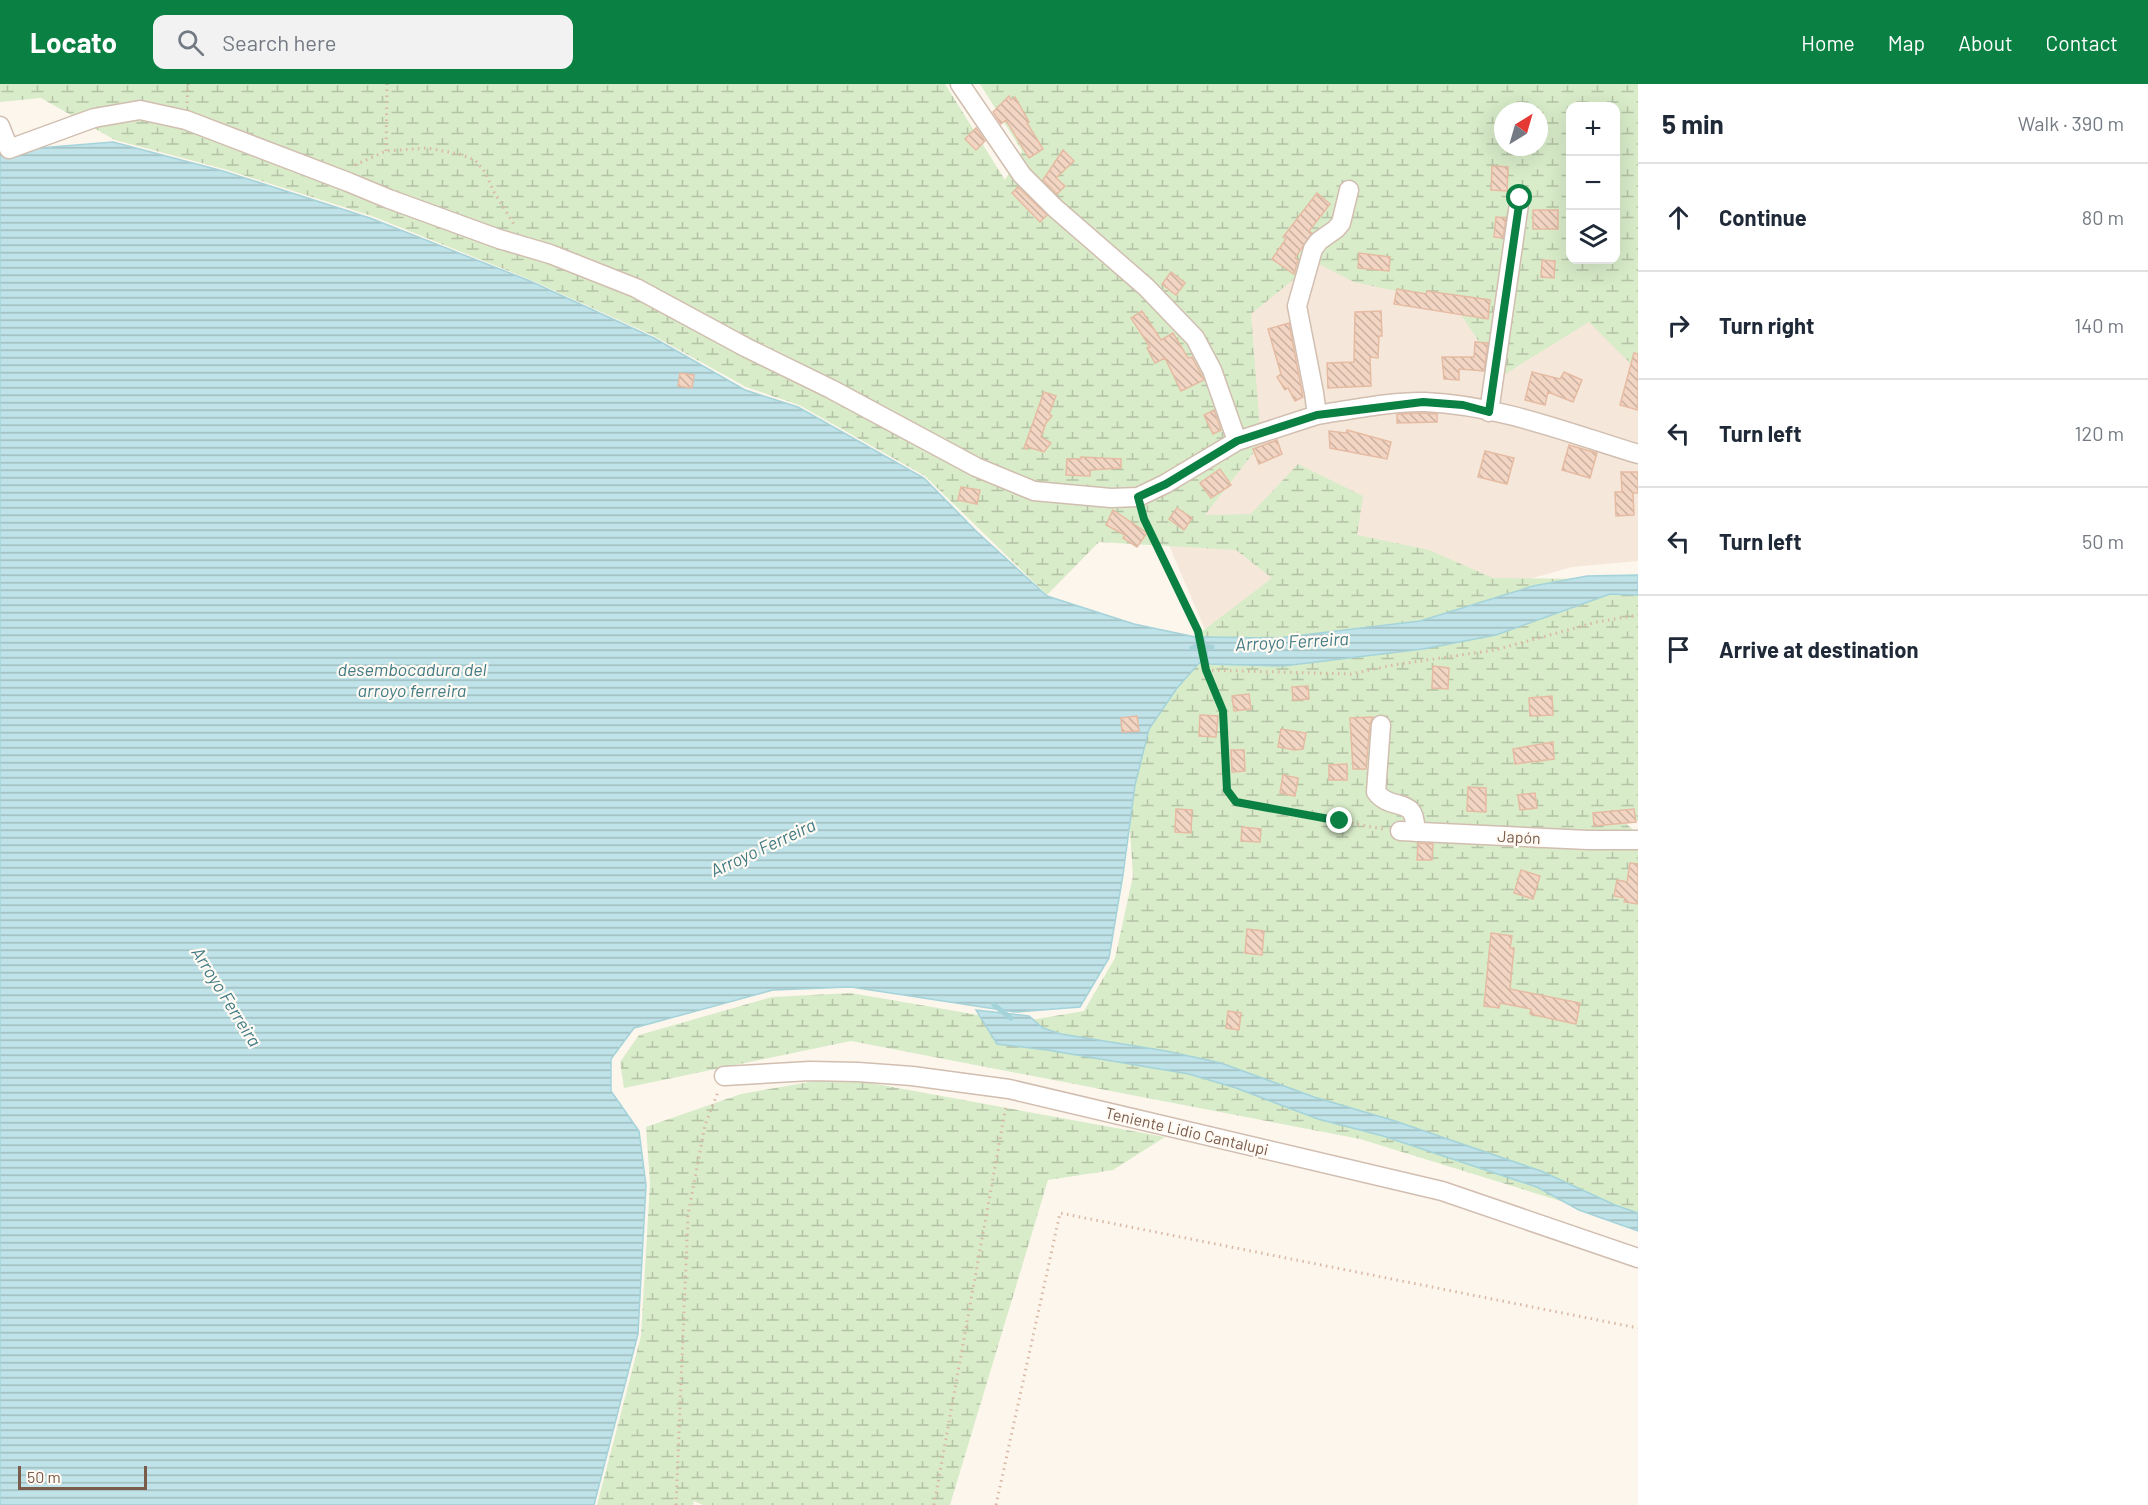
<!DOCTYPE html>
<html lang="en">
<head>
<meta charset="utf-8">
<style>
  :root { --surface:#fff; --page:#f2f2f3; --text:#1f2937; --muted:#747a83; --line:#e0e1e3; --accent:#0b8043 }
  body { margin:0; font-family:Barlow,sans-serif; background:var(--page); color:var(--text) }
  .controls { position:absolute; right:18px; top:18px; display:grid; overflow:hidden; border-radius:12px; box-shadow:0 6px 24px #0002 }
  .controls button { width:54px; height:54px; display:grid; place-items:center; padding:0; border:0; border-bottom:2px solid var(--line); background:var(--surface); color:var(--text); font:30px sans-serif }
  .compass { position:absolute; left:1494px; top:18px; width:54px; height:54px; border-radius:50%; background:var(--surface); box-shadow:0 6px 24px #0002; rotate:37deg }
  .scale { position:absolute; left:18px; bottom:15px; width:129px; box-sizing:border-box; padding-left:6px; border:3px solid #7a5c4d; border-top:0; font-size:16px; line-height:21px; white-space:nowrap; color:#7a5c4d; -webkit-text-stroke:4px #fffaf3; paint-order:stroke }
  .stop { position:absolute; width:18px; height:18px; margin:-14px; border:4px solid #0b8043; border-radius:50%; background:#fff }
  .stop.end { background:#0b8043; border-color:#fff; box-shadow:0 2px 6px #0008 }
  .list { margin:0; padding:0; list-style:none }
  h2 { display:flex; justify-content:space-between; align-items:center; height:78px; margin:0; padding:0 24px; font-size:26px }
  h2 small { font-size:20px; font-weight:400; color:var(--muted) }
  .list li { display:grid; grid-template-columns:39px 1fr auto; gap:18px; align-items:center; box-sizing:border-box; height:108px; padding:0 24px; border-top:2px solid var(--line) }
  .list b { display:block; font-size:22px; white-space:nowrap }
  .list em { font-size:20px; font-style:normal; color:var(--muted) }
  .icon { flex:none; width:33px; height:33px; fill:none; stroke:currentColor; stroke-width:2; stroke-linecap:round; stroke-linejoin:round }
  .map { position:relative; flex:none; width:1638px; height:1421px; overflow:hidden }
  header { display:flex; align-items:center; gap:36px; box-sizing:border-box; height:84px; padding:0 30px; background:var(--accent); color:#fff }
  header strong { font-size:28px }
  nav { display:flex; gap:33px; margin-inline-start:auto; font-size:21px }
  .search { width:420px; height:54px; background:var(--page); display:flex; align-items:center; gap:15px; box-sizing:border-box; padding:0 21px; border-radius:12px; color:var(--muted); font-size:22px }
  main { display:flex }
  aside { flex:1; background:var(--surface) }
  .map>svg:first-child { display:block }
</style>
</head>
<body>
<header>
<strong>Locato</strong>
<div class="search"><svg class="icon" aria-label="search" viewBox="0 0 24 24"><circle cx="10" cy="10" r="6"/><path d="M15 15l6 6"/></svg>Search here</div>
<nav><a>Home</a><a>Map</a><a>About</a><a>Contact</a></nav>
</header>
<main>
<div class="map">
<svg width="1638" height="1421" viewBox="0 0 1638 1421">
  <defs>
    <pattern id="wetland-marsh" width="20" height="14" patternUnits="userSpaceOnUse" patternTransform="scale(1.5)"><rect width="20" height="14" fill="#d8ecc9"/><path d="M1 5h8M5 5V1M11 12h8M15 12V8" fill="none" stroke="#b4c2a5"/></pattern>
    <pattern id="water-rules" width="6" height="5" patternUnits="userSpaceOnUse" patternTransform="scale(1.5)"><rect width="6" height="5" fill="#bfe3e8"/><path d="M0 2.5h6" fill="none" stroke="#a0bbbe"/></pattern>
    <pattern id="building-back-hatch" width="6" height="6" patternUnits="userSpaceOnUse" patternTransform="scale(1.5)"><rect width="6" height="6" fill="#f3d5c3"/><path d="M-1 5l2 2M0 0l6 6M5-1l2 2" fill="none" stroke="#cab0a1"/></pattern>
  </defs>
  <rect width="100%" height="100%" fill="#fdf6ec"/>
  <path fill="#f5e8da" d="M1638,112V477L1572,483L1411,528L1206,548L1160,440L1203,240L1259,154L1570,176H1616Z"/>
  <path fill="url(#wetland-marsh)" fill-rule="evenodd" d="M0,0H945L1005,96L1022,67L980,0H1638V287L1589,238L1502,292L1453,219L1354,198L1315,178L1251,230L1261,359L1205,431L1251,430L1298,380L1363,412L1357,451L1429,466L1493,494L1596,495L1638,491V737L1624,738L1638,750V1141L1360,1055L851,957L624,1004L620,978L639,951L772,913L851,909L1019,938L1084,927L1115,874L1133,792L1127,701L1137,646L1172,600L1203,577L1196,552L1272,494L1236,466L1099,458L1047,511L925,392L799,321L746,303L654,252L531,196L372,132L224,85L115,56L41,14L0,18ZM1570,22H1616V176H1570ZM1503,27H1539V63H1503Z
    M838,993L1165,1053L1113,1086L1048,1096L950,1421H703L694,1417L693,1421H597L641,1252L650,1099L646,1043L741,1010Z"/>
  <path fill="url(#water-rules)" stroke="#a5d3da" stroke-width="1.5" d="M113,58L223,87L370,134L530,197L654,254L745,306L798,323L924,394L977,448L1047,512L1134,540L1195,553L1201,577L1177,604L1149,645L1135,701L1123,791L1109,874L1080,923L1015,928L851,903L773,906L634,944L611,975V1007L639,1047L646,1101L638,1250L594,1421H0V65L2,67Z
    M1638,491V511L1610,510L1496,551L1423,565L1283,582L1209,580L1204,553L1278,554L1420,537L1533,502L1587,492Z
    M976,926L1029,932L1043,944L1061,950L1166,967L1221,979L1314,1013L1395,1037L1541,1087L1615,1121L1638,1129V1147L1579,1126L1537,1103L1383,1052L1318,1035L1236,1004L1189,990L1047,966L997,960Z"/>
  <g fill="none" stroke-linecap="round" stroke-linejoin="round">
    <path stroke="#a5d3da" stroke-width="5" d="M1192,564L1197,562L1212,563
      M994,921L1011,934"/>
  </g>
  <path fill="url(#building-back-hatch)" stroke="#e6bba3" stroke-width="1.5" d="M1009,12L1011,16L1015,13L1029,38L1027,39L1043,65L1029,74L1006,36L1001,40L993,28Z
    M976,44L985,57L976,66L965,55Z
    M1063,66L1074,77L1056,94L1065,102L1057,110L1043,96Z
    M1492,82L1508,83L1507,107L1491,106Z
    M1018,103L1047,131L1040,138L1012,109Z
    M1317,109L1330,120L1309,147L1312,149L1295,174L1298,176L1294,190L1272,175L1286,155L1283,153Z
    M1533,126H1558V145H1533Z
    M1496,133L1506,134L1503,154L1494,153Z
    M1359,169L1390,173L1389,187L1358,184Z
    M1542,176L1555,177L1554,194L1541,193Z
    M1171,188L1185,199L1176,211L1162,200Z
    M1397,205L1426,210L1427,207L1490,216L1488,235L1394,220Z
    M1142,227L1161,256L1173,249L1188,274L1192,273L1204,296L1181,307L1165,274L1155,279L1147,264L1150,263L1131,234Z
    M1381,227L1382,252H1379L1378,274L1370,273L1371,302L1328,304L1327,279L1354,278L1355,228Z
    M1289,239L1303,313L1295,317L1288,304L1285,306L1277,293L1281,290L1268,245Z
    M1475,258L1488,259L1484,287L1459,285V296L1444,295L1442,273H1474Z
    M1634,269L1638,270V326L1620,321Z
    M1532,288L1560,295L1564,288L1582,296L1573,318L1548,308L1545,321L1525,316Z
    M680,289L694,291L692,304L678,302Z
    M1044,308L1056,312L1049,330L1052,332L1046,339L1041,353L1051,359L1044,368L1028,363L1027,365L1024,364Z
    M1214,326L1221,346L1213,350L1204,331Z
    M1425,329L1437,330V338L1397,339V330Z
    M1347,346L1391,358L1387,375L1330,364L1329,347L1346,349Z
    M1277,356L1282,370L1259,380L1253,365Z
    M1569,361L1597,369L1590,394L1562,386Z
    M1485,367L1514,374L1507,400L1478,393Z
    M1081,373L1121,375V384L1090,386V392L1066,391L1067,375H1081Z
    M1220,385L1231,401L1211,414L1200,399Z
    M1621,388H1638V409H1633L1634,431L1616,432L1615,408H1622Z
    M961,403L980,406L977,420L958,416Z
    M1177,424L1192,434L1184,446L1169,435Z
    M1113,426L1147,449L1137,463L1123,454L1125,451L1106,441Z
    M1433,582L1449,584L1448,605L1432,604Z
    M1308,602L1309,615L1293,616L1292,603Z
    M1249,610L1251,625L1234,627L1232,612Z
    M1552,612L1553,631L1530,632L1529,614Z
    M1200,631L1218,632L1216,653L1199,652Z
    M1137,632L1139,647L1122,648L1121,634Z
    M1373,633L1370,640L1366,685H1353L1350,634Z
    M1281,645L1306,649L1303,665L1295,666L1278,663Z
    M1553,658L1554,675L1515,680L1513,665Z
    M1231,666H1244L1245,687L1232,688Z
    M1347,680V696H1329V681Z
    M1283,691L1298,694L1295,712L1280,709Z
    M1468,703L1486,704V728L1467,727Z
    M1535,709L1537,724L1520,726L1518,711Z
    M1176,725L1192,726L1191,749L1175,748Z
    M1634,725L1636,738L1594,742L1593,729Z
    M1242,743L1261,745L1260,758L1241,757Z
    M1418,759L1433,760L1432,776H1417Z
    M1630,779L1638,780V820L1624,818L1625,814L1614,812L1617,796L1627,798Z
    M1521,786L1540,792L1533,815L1514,809Z
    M1247,845L1264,847L1262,871L1245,869Z
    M1491,849L1512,852L1510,864H1514L1510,905L1580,919L1576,940L1530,930L1531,925L1500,919L1499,924L1484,922Z
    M1228,927L1241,929L1239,946L1226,944Z"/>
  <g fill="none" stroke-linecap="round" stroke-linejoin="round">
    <g stroke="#d1beb0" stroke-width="21">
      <path id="minor" d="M960,0L1022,91L1055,124L1146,203L1195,254L1212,286L1237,357
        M0,42L9,65L94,34L140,26L186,36L348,98L389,115L499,155L550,170L636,204L747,264L831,305L976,383L1034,407L1111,414L1138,413L1165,400L1237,357L1317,331
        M1349,106L1341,139L1336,145L1319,157L1313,165L1297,222L1314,309L1317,331C1349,326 1393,317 1425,318C1498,321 1569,349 1638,370
        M1489,328L1520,113
        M1381,641L1376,708C1392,729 1417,710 1415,748
        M1400,747L1588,756H1638
        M724,992L810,987L858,988L912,992L1009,1005L1442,1107L1638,1174"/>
    </g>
    <path stroke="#d9b8a5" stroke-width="3" stroke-dasharray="1.5 4.5" stroke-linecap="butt" d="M187,19L188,0
      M386,67L387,0
      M355,81L386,67L427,64L459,70L475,76L485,88L494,108L515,142
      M1142,429L1198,547L1206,586L1223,627L1228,706L1236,718L1383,745
      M1206,586L1351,590L1393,581L1495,566L1597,538L1638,531
      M676,1421L688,1131L705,1041L718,1008
      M934,1421L1006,1022
      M996,1421L1060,1129L1638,1244"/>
    <use href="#minor" stroke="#fff" stroke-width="18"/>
  </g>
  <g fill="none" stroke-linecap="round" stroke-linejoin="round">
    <path stroke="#0b8043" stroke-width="8" d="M1340,737L1236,718L1227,706L1223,627L1206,586L1198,547L1144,435L1138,413L1166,400L1237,357L1317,331L1423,318L1463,321L1489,328L1520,114"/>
  </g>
  <g text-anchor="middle" stroke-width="4.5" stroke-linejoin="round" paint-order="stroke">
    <g font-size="16" fill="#7a5c4d" stroke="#fffaf3">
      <text transform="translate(1519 753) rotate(3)" y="6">Japón</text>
      <text transform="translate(1187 1047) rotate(13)" y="6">Teniente Lidio Cantalupi</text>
    </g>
    <g font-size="18" font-style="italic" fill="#437c86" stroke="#fffaf3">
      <text transform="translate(1292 558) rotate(-3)" y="6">Arroyo Ferreira</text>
      <text x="412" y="592">desembocadura del<tspan x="412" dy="21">arroyo ferreira</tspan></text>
      <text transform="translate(763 764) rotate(-25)" y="6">Arroyo Ferreira</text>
      <text transform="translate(226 913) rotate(58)" y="6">Arroyo Ferreira</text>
    </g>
  </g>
</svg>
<div class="controls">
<button>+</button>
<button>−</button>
<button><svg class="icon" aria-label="layers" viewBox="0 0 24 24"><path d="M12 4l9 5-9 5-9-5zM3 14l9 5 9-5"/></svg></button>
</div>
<svg class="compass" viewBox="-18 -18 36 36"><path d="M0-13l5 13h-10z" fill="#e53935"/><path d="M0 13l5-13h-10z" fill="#747a83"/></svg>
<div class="scale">50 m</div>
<div class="stop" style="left:1520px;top:114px"></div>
<div class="stop end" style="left:1340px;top:737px"></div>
</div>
<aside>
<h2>5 min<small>Walk · 390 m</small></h2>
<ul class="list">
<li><svg class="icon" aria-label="ahead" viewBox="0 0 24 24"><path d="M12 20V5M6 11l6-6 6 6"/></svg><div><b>Continue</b></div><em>80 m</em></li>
<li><svg class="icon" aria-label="right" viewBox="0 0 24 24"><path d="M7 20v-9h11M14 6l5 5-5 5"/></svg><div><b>Turn right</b></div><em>140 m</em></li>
<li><svg class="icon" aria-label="left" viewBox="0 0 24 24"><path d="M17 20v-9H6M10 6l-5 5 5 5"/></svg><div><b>Turn left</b></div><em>120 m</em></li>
<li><svg class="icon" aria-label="left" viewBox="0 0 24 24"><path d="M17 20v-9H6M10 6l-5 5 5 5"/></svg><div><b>Turn left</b></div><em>50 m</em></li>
<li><svg class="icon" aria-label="arrive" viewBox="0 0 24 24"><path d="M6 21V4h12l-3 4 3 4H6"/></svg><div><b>Arrive at destination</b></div></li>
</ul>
</aside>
</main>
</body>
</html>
